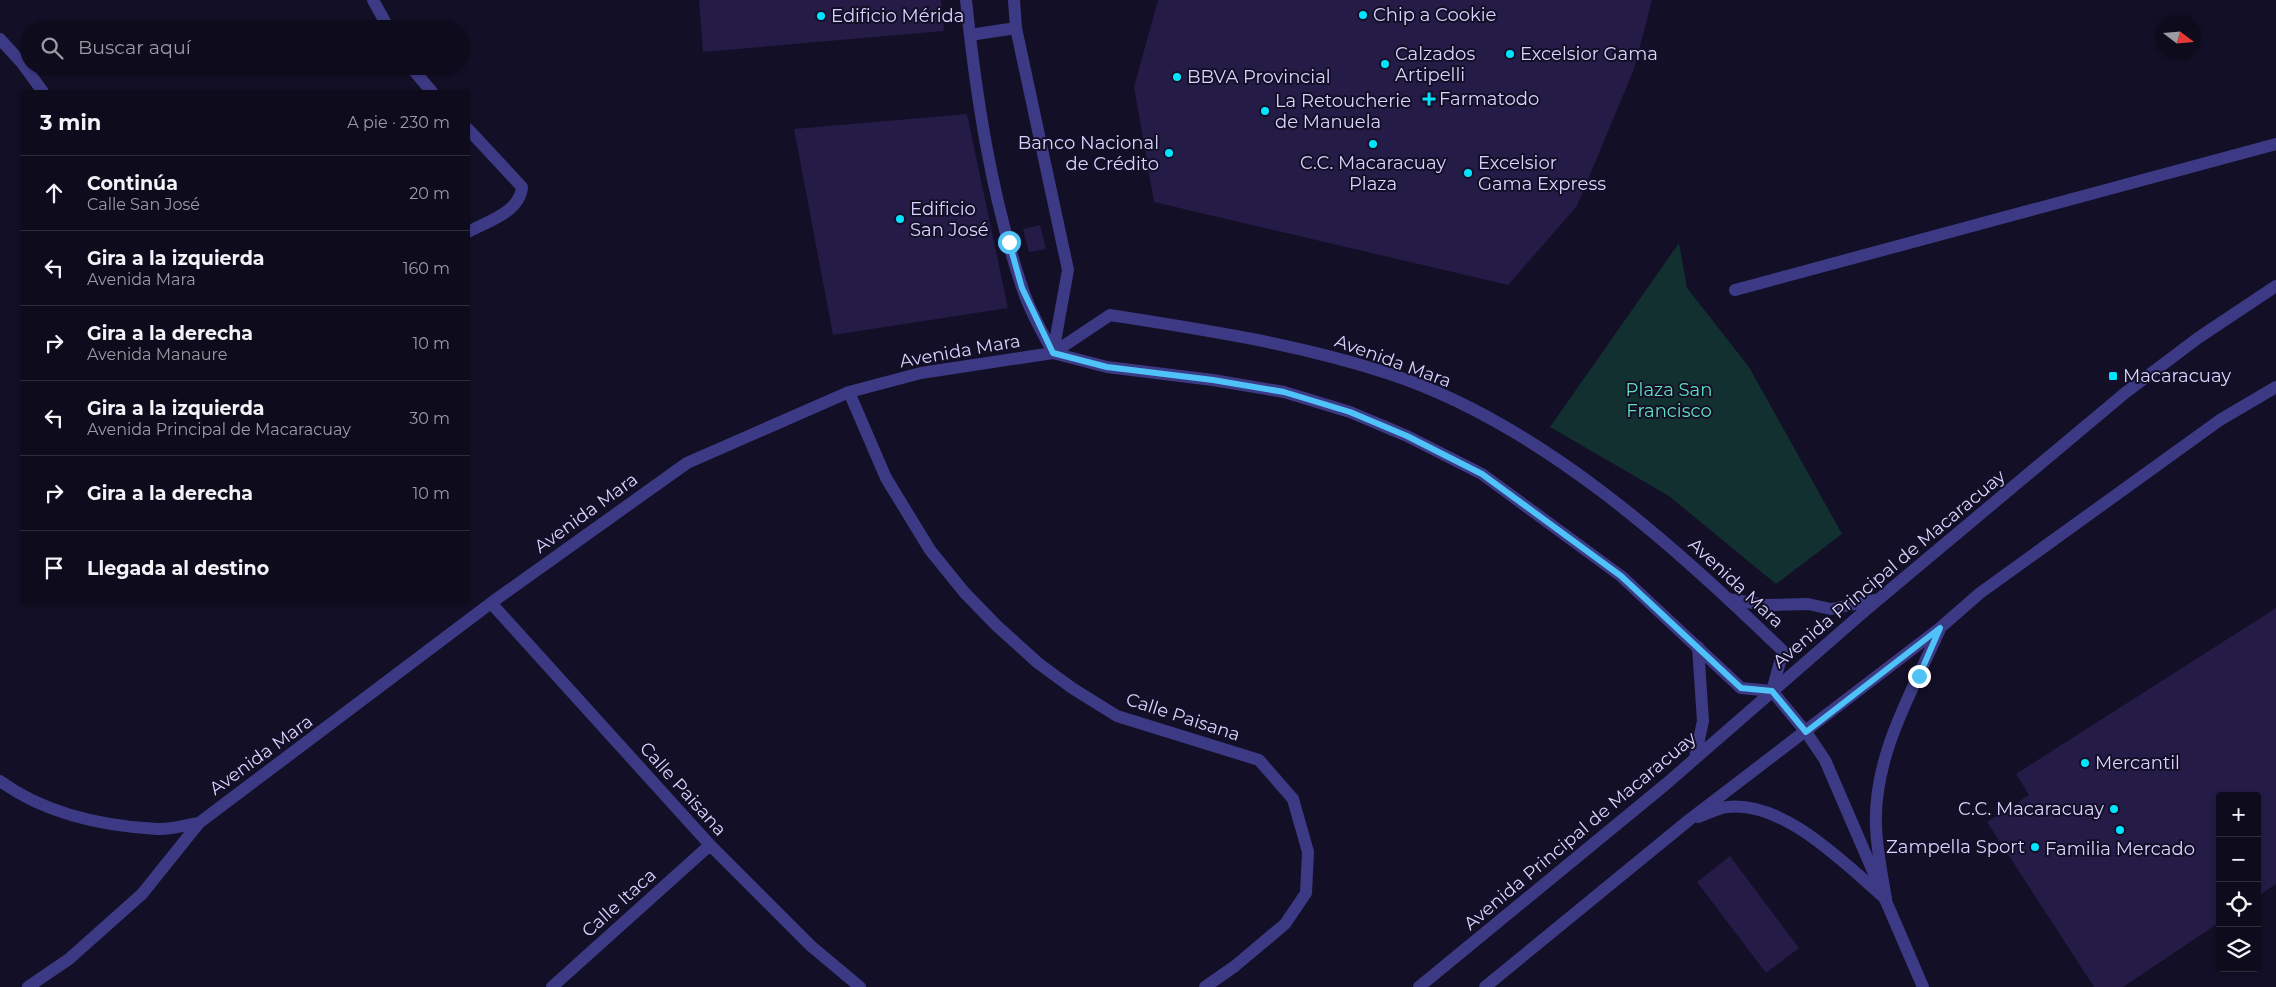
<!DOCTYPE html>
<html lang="es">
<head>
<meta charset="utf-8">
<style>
  :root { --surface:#0e0b1c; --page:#1c1929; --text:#f1f3f6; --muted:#9b9ba3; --line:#2e2b3b }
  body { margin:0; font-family:Montserrat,sans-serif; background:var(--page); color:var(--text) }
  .controls { position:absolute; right:15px; bottom:15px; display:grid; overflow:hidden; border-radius:5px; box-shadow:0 1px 4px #0004 }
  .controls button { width:45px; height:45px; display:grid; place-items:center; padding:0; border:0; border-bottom:1px solid var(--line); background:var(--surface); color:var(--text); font:25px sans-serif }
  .compass { position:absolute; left:2156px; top:15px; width:45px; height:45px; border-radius:50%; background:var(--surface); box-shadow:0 1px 4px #0004; rotate:106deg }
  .stop { position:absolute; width:15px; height:15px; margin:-11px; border:4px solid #4fc3f7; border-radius:50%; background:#fff }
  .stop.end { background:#4fc3f7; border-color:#fff; box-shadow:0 1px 5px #0008 }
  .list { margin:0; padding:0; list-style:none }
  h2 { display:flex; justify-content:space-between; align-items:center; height:65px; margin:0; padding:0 20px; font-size:21px }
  h2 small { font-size:16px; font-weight:400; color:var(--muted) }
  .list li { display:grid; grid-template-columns:32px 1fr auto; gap:15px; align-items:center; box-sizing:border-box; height:75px; padding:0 20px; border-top:1px solid var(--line) }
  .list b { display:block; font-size:19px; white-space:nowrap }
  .list p { margin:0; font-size:16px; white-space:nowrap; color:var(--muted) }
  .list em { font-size:16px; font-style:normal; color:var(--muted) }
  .icon { flex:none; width:28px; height:28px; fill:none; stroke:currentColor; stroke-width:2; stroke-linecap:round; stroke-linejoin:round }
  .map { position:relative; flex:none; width:2276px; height:987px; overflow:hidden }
  .search { position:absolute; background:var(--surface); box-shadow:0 1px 4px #0004; left:20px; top:20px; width:450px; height:55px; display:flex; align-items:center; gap:12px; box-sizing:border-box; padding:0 18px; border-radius:28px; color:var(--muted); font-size:19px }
  .panel { position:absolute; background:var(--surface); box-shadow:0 1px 4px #0004; left:20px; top:90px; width:450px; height:515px; border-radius:5px }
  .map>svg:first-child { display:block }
</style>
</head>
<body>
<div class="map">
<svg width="2276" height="987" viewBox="0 0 2276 987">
  <rect width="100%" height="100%" fill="#130f26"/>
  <path fill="#12302f" d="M1679,243L1687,288L1749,367L1842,534L1776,584L1669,496L1550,427Z"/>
  <path fill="#241b47" d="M699,0H941L944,31L703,52Z
    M1158,0H1652L1634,69L1577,206L1508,285L1154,202L1134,87Z
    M967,114L1008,308L833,335L794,129Z
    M1040,225L1046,249L1029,252L1023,229Z
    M2276,608V884L2257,897V796H2220V922L2123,987H2094L1987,822L2029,795L2016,774Z
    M1730,856L1799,948L1766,973L1697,882Z"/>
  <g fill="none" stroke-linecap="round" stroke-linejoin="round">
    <path stroke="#3d3a85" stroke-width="12" d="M373,0L389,29
      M966,0C976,96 991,195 1022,287C1029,310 1042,331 1053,353
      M1014,0L1016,28L1068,270L1053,353
      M970,35L1016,28
      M0,39L22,63L43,92
      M410,66L432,92
      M468,129L522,187C520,212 488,221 468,232
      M1735,290L2276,144
      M1053,353L1110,315C1205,330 1299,344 1390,374C1540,424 1671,543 1783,651L1772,691
      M849,392L886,478L930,550L964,592L996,625L1038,663L1072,688L1117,716L1259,760L1293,799L1308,852L1306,893L1285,924L1235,966L1205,987
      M491,603L710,845L811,946L860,987
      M1772,691L1806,732L1825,760L1923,987
      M0,781C44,813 102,826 157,829C170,830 185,825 199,823
      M28,987L69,959L142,894L199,823L491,603L687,463L849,392L921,373L1053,353L1107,367L1213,380L1284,392L1350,412L1407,436L1482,474L1621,576L1741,688L1772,691
      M552,987L710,845"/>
    <path stroke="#3d3a85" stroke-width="12" d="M1728,599L1766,605L1808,604L1831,609L1879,599
      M1695,758L1703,721L1698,647
      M1698,817C1707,814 1718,808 1727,807C1784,800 1846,865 1886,899
      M1886,899C1882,875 1877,851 1876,827C1873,756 1912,692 1940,629
      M1419,987L1666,784L1867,609L2125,393L2198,338L2276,286
      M1485,987L1689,820L1940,628L1980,593L2220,420L2276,387"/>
  </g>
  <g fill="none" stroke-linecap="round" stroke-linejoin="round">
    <path stroke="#4fc3f7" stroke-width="6" d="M1009,242L1022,288L1053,353L1107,367L1213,380L1284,392L1350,412L1407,436L1482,474L1621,576L1741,688L1772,691L1806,732L1940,628L1919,676"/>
  </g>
  <g fill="#00e5ff" stroke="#130f26" stroke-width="2">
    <circle cx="1363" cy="15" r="5"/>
    <circle cx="821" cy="16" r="5"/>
    <circle cx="1510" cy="54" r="5"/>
    <circle cx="1385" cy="64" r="5"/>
    <circle cx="1177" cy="77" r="5"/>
    <path d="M1426.5 91.5h5v5h5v5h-5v5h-5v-5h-5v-5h5z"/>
    <circle cx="1265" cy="111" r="5"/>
    <circle cx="1373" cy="144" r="5"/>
    <circle cx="1169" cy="153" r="5"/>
    <circle cx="1468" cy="173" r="5"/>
    <circle cx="900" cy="219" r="5"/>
    <rect x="2108" y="371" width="10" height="10" rx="2.5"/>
    <circle cx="2085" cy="763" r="5"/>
    <circle cx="2114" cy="809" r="5"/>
    <circle cx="2120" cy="830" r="5"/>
    <circle cx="2035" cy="847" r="5"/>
  </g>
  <g text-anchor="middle" stroke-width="4" stroke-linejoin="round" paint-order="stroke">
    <g font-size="18" fill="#d9d4ff" stroke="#130f26" text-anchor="start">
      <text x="1373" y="21">Chip a Cookie</text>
      <text x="831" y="22">Edificio Mérida</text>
      <text x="1395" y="60">Calzados<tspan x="1395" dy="21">Artipelli</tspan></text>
      <text x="1520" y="60">Excelsior Gama</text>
      <text x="1187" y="83">BBVA Provincial</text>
      <text x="1439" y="105">Farmatodo</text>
      <text x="1275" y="107">La Retoucherie<tspan x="1275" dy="21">de Manuela</tspan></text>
      <text x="1159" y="149" text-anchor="end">Banco Nacional<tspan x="1159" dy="21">de Crédito</tspan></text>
      <text x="1373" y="169" text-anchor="middle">C.C. Macaracuay<tspan x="1373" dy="21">Plaza</tspan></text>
      <text x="1478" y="169">Excelsior<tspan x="1478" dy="21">Gama Express</tspan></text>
      <text x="910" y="215">Edificio<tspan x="910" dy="21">San José</tspan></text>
      <text x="2123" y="382">Macaracuay</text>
      <text x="2095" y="769">Mercantil</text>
      <text x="2104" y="815" text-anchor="end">C.C. Macaracuay</text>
      <text x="2025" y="853" text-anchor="end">Zampella Sport</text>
      <text x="2120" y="855" text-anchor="middle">Familia Mercado</text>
    </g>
    <g font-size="18" fill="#d9d4ff" stroke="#130f26">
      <text transform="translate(960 351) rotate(-10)" y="6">Avenida Mara</text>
      <text transform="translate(1393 361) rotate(20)" y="6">Avenida Mara</text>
      <text transform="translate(586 513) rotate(-36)" y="6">Avenida Mara</text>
      <text transform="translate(1889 569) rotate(-40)" y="6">Avenida Principal de Macaracuay</text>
      <text transform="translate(1736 583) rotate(43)" y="6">Avenida Mara</text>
      <text transform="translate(1183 717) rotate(18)" y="6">Calle Paisana</text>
      <text transform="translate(261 755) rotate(-36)" y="6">Avenida Mara</text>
      <text transform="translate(683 789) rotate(48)" y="6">Calle Paisana</text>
      <text transform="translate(1580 831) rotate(-40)" y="6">Avenida Principal de Macaracuay</text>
      <text transform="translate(619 903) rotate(-42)" y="6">Calle Itaca</text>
    </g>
    <g font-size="18" fill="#5fe0c0" stroke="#130f26">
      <text x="1669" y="396">Plaza San<tspan x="1669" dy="21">Francisco</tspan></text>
    </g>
  </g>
</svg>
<div class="controls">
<button>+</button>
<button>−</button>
<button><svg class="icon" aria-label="locate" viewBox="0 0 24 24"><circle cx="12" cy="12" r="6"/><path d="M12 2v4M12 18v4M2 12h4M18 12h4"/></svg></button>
<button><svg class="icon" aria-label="layers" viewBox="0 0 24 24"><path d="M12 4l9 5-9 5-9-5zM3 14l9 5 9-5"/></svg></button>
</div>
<svg class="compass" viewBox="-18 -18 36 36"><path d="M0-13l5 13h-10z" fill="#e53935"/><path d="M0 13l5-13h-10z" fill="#9b9ba3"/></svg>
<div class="stop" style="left:1009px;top:242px"></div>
<div class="stop end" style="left:1919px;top:676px"></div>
<div class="search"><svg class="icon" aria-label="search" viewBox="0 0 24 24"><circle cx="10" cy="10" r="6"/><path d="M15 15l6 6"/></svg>Buscar aquí</div>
<section class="panel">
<h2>3 min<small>A pie · 230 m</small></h2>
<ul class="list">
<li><svg class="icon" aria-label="ahead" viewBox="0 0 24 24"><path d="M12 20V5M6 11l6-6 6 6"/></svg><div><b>Continúa</b><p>Calle San José</p></div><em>20 m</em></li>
<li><svg class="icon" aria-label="left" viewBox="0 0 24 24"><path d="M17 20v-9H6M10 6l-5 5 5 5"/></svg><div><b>Gira a la izquierda</b><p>Avenida Mara</p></div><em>160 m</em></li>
<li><svg class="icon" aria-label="right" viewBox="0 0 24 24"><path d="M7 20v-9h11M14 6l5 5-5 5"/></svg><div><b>Gira a la derecha</b><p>Avenida Manaure</p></div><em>10 m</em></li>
<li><svg class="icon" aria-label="left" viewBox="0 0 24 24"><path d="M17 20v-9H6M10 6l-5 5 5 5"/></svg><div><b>Gira a la izquierda</b><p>Avenida Principal de Macaracuay</p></div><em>30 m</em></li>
<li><svg class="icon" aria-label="right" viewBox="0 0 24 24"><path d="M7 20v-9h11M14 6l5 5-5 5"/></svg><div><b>Gira a la derecha</b></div><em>10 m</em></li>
<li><svg class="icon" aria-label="arrive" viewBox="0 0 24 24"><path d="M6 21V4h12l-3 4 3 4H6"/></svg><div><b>Llegada al destino</b></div></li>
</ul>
</section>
</div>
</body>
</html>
